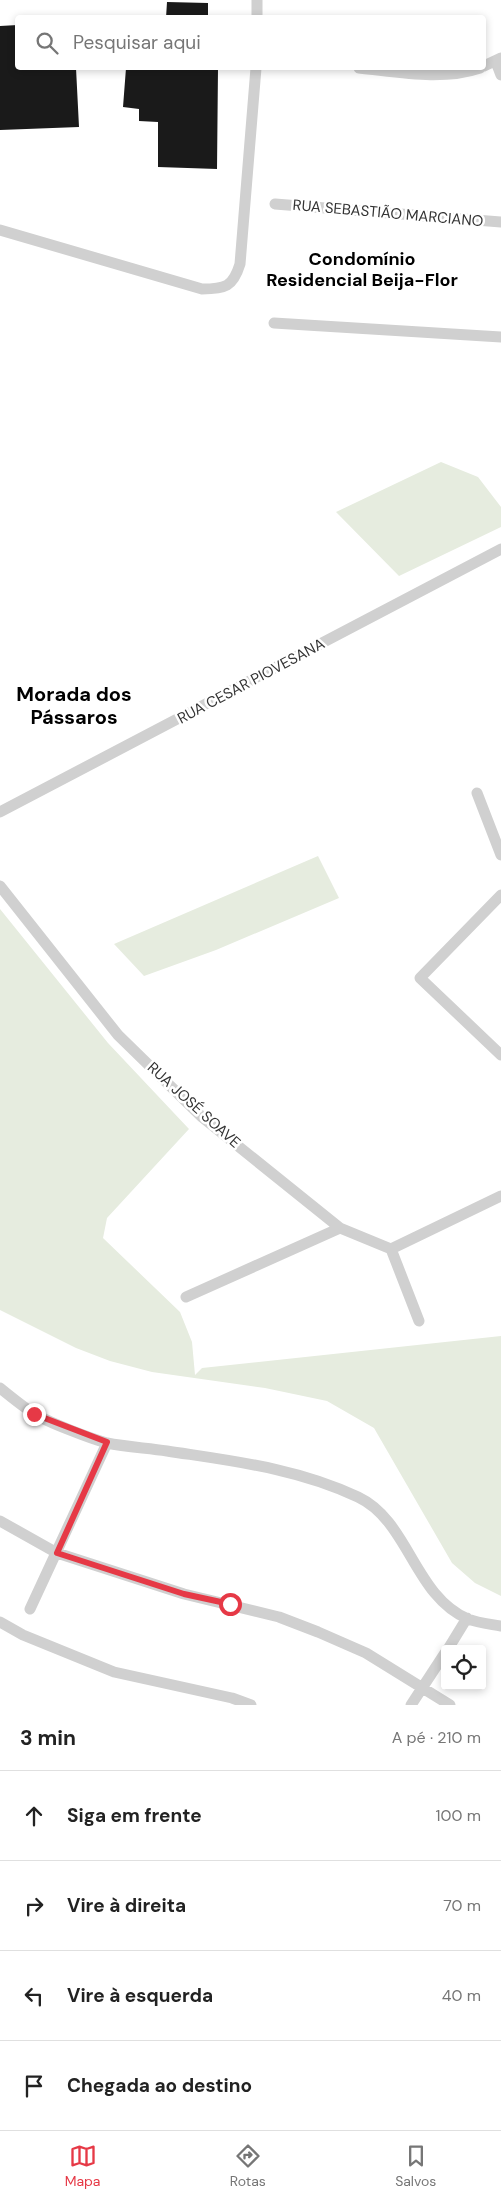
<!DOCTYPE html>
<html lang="pt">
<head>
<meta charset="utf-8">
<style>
  :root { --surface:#fff; --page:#f6f6f6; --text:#222; --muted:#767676; --line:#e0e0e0; --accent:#e63946 }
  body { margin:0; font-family:"DM Sans",sans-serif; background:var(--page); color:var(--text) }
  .controls { position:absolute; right:15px; bottom:15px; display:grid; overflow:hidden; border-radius:5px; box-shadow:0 2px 8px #0003 }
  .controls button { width:45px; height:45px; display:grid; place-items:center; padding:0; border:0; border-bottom:1px solid var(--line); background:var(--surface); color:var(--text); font:25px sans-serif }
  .stop { position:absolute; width:15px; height:15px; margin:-11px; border:4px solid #e63946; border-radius:50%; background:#fff }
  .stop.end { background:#e63946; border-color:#fff; box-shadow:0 1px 5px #0008 }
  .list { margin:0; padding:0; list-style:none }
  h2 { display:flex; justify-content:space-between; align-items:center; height:65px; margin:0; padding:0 20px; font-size:21px }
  h2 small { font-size:16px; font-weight:400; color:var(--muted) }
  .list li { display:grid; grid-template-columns:32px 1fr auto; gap:15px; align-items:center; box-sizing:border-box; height:90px; padding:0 20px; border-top:1px solid var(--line) }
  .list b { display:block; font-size:19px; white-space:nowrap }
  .list em { font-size:16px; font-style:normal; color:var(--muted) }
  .icon { flex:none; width:28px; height:28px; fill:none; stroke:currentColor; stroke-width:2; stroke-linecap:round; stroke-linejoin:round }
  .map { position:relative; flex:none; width:501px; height:1705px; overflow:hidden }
  .search { position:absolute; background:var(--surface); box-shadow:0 2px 8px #0003; left:15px; right:15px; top:15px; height:55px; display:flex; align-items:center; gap:12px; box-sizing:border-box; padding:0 18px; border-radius:5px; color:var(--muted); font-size:19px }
  .sheet { height:425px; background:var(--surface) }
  nav { display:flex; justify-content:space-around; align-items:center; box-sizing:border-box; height:70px; border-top:1px solid var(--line); background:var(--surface); font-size:14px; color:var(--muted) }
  nav a { display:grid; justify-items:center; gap:2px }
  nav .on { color:var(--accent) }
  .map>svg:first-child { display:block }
</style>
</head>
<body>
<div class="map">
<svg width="501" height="1705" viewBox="0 0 501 1705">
  <rect width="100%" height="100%" fill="#fff"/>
  <path fill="#e6ecdf" d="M441,462L478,477L501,507V527L399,576L336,512Z
    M318,856L339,898L216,950L144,976L114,944Z
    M0,909L108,1043L189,1129L107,1218L103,1238L180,1312L192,1342L195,1375L202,1368L501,1336V1596L475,1583L452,1563L374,1428L327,1401L265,1388L152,1372L110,1361L76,1348L0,1310Z"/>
  <path fill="#1a1a1a" d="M167,2L208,3V18H166Z
    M18,25V68H76L79,127L0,130V26Z
    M126,68H218L217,169L158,167V122L139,121V109L123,107Z"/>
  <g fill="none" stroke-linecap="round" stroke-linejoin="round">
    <path stroke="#d0d0d0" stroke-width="11" d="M257,0V18
      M496,62L501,75
      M484,66L501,58
      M359,68C398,72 442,81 480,68
      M275,204L501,222
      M0,230L202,289C225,289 233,287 240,264L256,68
      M274,323L501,337
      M477,793L501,855
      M0,812L501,549
      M0,886L118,1035L202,1117L340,1228L391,1249L419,1321
      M501,895L420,978L501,1055
      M391,1249L501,1196
      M186,1297L340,1228
      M0,1388C11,1397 22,1406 33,1413C47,1422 92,1439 107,1443C126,1447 148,1448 167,1451C232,1461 297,1468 358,1497C409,1521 414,1596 468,1619C478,1623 490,1624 501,1626
      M0,1521L57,1553L184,1594L279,1617L318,1632L366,1653L450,1705
      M30,1609L107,1443
      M0,1622L23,1635L114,1672L232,1698L251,1705
      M448,1649L467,1618
      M411,1705L445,1653"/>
  </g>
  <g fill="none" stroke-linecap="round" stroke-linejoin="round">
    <path stroke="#e63946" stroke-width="6" d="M34,1414L107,1442L57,1553L184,1594L230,1604"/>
  </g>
  <g text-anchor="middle" stroke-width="5" stroke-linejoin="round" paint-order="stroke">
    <g font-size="15" fill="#333" stroke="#fff">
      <text transform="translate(388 213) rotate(5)" y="5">RUA SEBASTIÃO MARCIANO</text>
      <text transform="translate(251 681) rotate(-28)" y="5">RUA CESAR PIOVESANA</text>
      <text transform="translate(194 1105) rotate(42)" y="5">RUA JOSÉ SOAVE</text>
    </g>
    <g font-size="18" font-weight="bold" fill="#000" stroke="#fff">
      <text x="362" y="265">Condomínio<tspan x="362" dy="21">Residencial Beija-Flor</tspan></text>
    </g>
    <g font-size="20" font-weight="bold" fill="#000" stroke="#fff">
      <text x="74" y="701">Morada dos<tspan x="74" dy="23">Pássaros</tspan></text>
    </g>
  </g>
</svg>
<div class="controls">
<button><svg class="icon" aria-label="locate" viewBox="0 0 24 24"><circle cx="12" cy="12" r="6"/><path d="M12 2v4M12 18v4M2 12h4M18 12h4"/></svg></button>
</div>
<div class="stop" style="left:230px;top:1604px"></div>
<div class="stop end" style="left:34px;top:1414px"></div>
<div class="search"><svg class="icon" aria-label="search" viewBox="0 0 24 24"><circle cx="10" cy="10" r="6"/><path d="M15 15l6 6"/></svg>Pesquisar aqui</div>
</div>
<section class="sheet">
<h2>3 min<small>A pé · 210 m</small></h2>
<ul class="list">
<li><svg class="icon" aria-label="ahead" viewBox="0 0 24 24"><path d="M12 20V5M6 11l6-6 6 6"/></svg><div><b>Siga em frente</b></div><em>100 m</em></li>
<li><svg class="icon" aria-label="right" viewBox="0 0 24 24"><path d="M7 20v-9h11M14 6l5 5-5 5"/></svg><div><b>Vire à direita</b></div><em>70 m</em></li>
<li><svg class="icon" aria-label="left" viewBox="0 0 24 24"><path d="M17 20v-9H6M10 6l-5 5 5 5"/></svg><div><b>Vire à esquerda</b></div><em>40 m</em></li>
<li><svg class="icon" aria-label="arrive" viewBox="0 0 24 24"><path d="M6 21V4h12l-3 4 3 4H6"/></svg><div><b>Chegada ao destino</b></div></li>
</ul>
</section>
<nav>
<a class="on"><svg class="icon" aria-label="map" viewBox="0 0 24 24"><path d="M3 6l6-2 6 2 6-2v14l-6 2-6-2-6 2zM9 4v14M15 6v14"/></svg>Mapa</a>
<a><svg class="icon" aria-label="directions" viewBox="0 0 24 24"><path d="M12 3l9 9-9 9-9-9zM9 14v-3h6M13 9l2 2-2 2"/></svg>Rotas</a>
<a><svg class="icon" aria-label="saved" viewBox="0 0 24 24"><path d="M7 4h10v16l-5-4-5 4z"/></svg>Salvos</a>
</nav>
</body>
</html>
